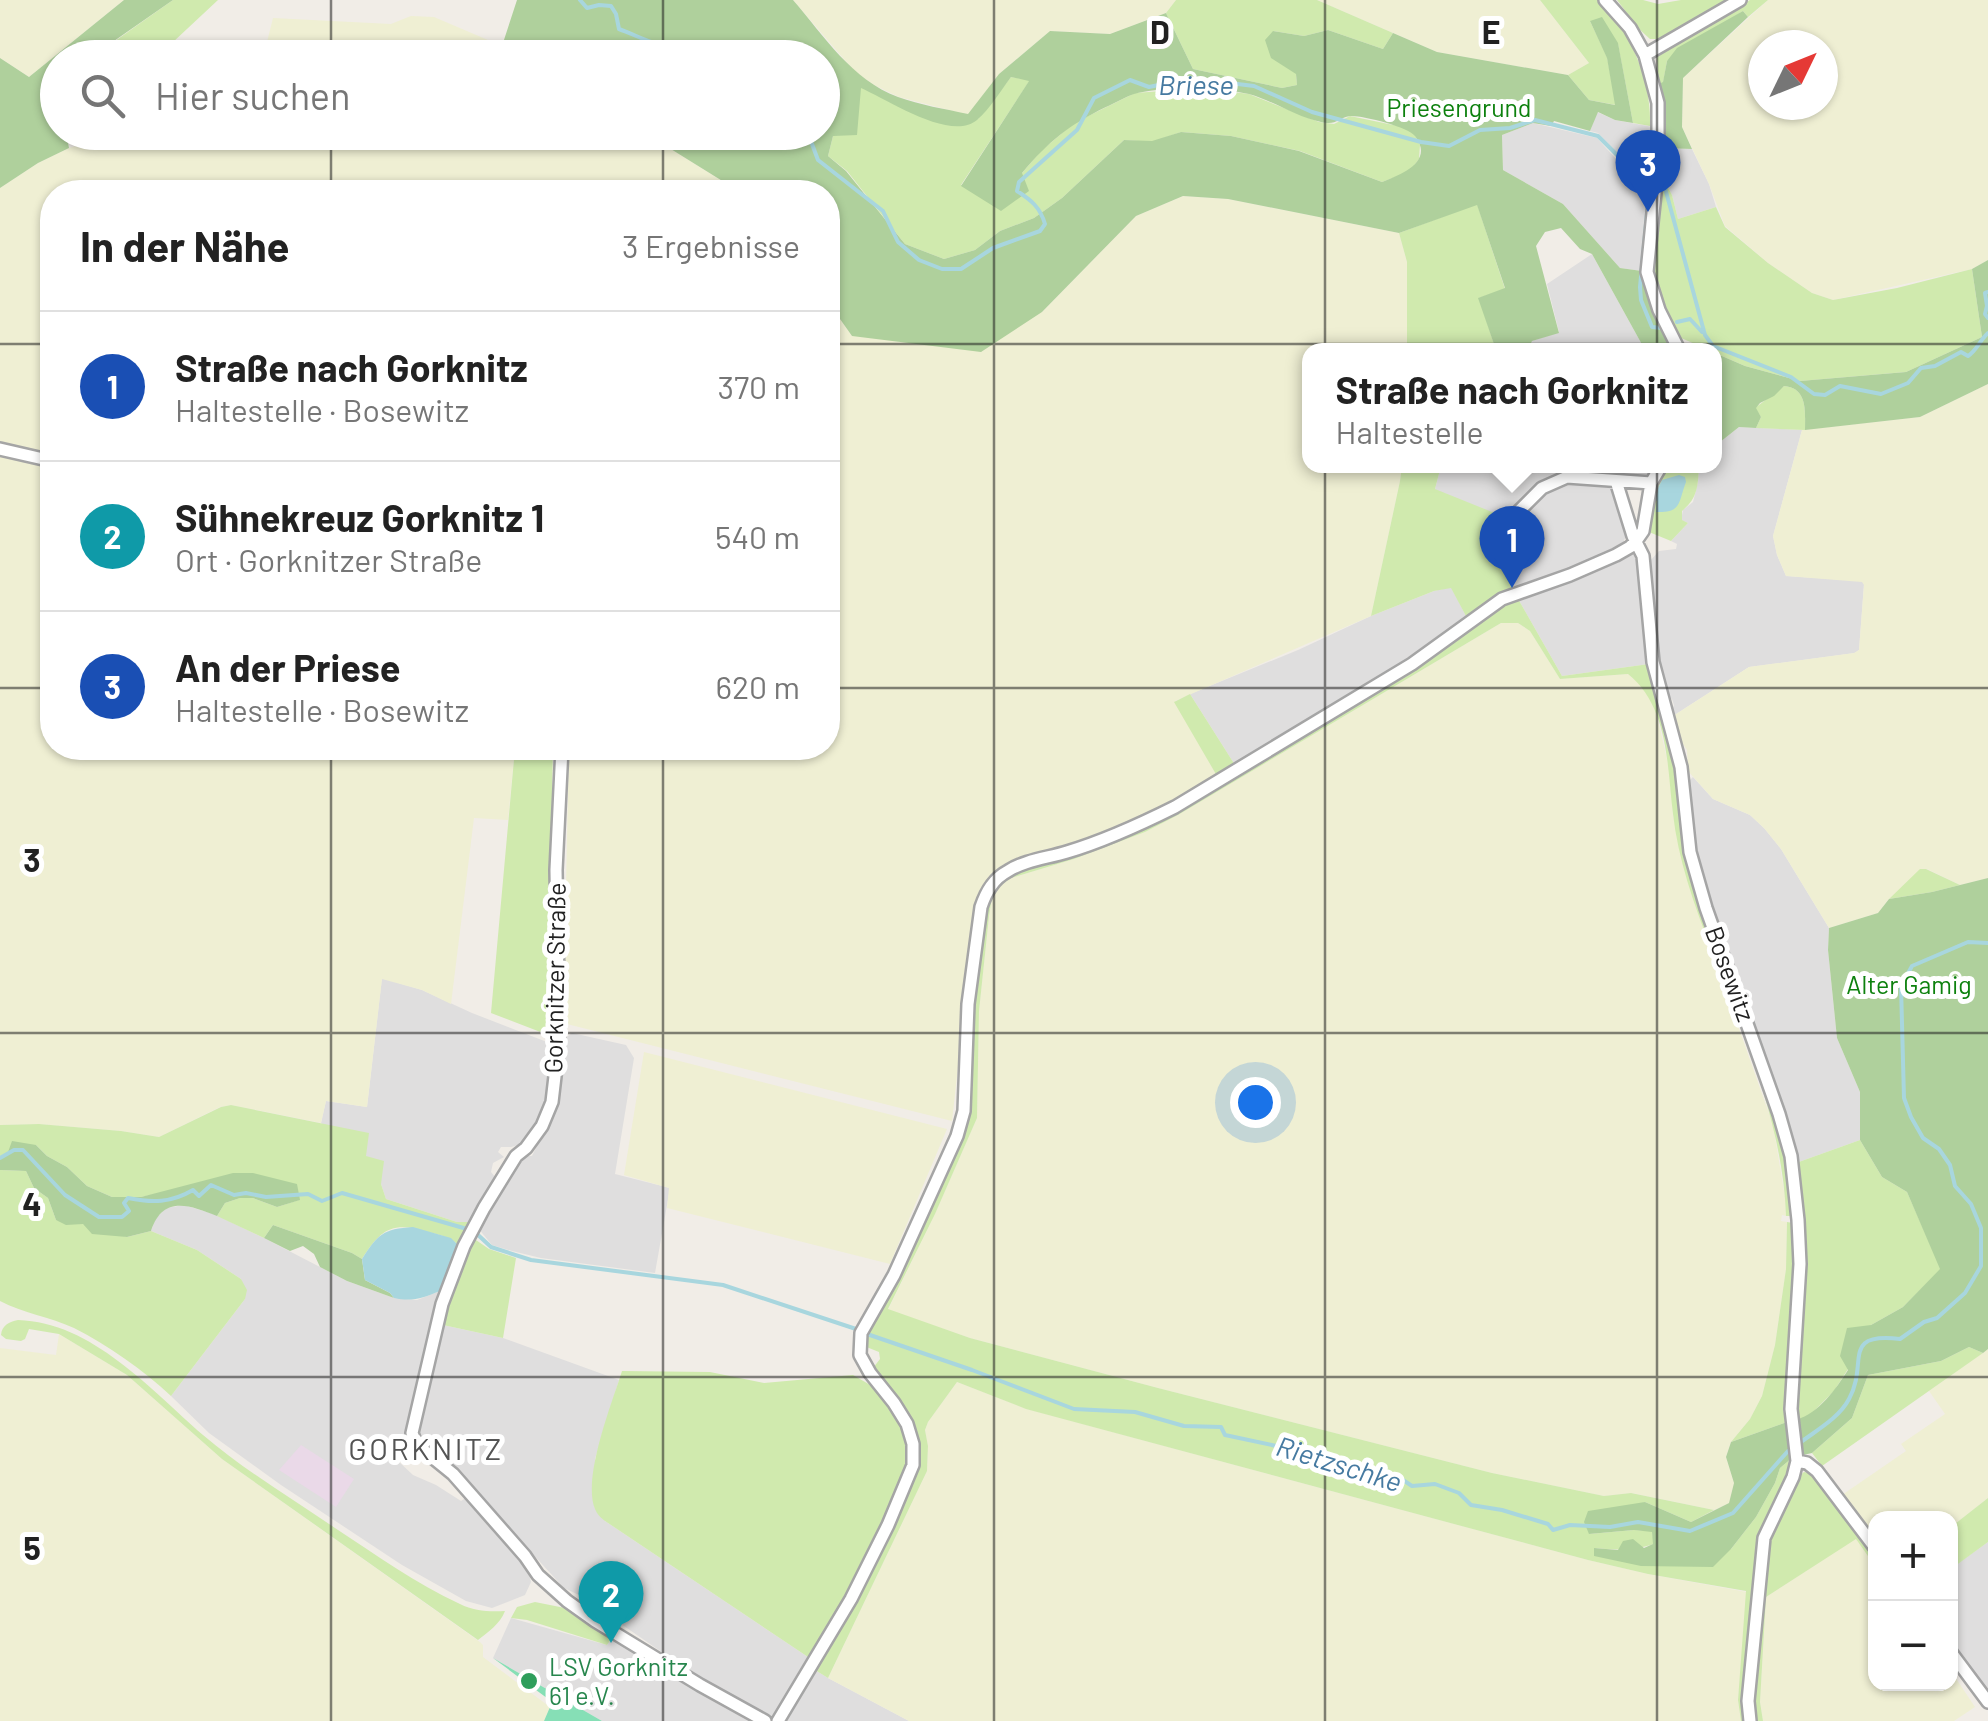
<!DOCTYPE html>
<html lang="de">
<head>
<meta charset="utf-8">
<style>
  :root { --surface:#fff; --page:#f2f2f2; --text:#222; --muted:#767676; --line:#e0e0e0; --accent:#2563eb }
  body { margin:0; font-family:Barlow,sans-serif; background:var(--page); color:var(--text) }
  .controls { position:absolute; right:30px; bottom:30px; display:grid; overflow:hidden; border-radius:20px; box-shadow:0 2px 8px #0004 }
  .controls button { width:90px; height:90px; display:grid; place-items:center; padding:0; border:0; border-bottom:2px solid var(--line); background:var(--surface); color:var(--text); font:50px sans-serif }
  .compass { position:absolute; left:1748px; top:30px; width:90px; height:90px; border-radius:50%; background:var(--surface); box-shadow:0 2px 8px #0004; rotate:47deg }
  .you { position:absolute; left:1255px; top:1102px; width:35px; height:35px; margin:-25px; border:8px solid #fff; border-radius:50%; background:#1a73e8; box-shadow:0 0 0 15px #1a73e833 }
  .badge { display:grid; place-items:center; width:65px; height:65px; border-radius:50%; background:var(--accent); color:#fff; font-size:32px; font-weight:700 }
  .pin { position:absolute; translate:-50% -82px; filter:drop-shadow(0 2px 5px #0008) }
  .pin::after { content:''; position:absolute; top:52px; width:35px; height:30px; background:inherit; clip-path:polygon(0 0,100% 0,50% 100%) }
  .popup { position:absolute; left:1302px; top:343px; width:420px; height:130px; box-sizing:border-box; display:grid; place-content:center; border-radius:20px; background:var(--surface); filter:drop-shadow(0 2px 8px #0005); font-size:32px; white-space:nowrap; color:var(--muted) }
  .popup b { font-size:38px; color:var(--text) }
  .popup::after { content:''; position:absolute; left:50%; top:100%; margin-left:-20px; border:20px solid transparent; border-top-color:var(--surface) }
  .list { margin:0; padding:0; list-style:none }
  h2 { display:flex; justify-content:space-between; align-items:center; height:130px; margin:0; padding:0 40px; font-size:42px }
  h2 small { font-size:32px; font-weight:400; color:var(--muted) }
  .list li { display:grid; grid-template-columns:65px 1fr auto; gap:30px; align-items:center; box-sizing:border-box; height:150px; padding:0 40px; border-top:2px solid var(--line) }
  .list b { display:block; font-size:38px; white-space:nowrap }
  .list p { margin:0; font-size:32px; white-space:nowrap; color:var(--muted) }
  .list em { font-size:32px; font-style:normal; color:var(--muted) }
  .icon { flex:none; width:55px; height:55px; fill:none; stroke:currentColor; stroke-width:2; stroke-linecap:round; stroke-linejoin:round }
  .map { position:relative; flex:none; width:1988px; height:1721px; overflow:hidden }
  .search { position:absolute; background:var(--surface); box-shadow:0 2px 8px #0004; left:40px; top:40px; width:800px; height:110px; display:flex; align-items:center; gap:25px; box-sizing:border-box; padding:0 35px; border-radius:55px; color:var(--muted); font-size:38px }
  .panel { position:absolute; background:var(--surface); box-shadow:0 2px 8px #0004; left:40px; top:180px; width:800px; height:580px; border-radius:40px }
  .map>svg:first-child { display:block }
</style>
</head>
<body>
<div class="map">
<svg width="1988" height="1721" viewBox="0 0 1988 1721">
  <rect width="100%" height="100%" fill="#f1ede7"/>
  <path fill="#dfdede" d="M1597,112L1615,120L1653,127L1651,179L1618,154L1598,133L1590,131Z
    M1533,123L1597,138L1616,159L1651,185L1642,271L1620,268L1563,204L1503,170L1502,135Z
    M1663,148L1692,149L1709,184L1716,207L1678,219L1672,195L1665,182V171L1662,169Z
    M1592,254L1645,350H1528L1532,341L1559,332L1547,284Z
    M1739,427L1802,430L1773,536L1777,555L1786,576L1862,581L1864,584L1859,650L1855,653L1749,667L1673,716L1672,711L1674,705L1672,699L1666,697L1657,663L1649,588L1650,561L1659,551L1676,549L1677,544L1671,541L1688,523L1681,520L1683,510L1693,502L1698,482L1699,466H1714L1715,446Z
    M1441,466H1656L1648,477L1639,479L1620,476L1617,471H1613V485L1615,492L1613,494L1614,498L1618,500L1628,531L1623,543L1613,552L1568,572L1512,588L1508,552L1486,547L1435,489Z
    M1630,554L1636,555L1638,560L1649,664L1562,676L1517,597Z
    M1451,587L1467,618L1410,660L1235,765L1190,694L1298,650L1371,616L1434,591Z
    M1693,777L1713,799L1750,815L1764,828L1781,849L1829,928L1828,950L1837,1038L1860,1092V1140L1796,1163L1783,1112L1710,904L1694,852L1685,780L1689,781Z
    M382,978L422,990L472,1013L547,1042L552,1047L548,1099L538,1125L531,1136L522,1144L511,1147H501L498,1152L504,1157L493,1163L491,1172L495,1177L493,1184L469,1222H457L386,1199L381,1184L366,1156L321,1123L326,1101L367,1107Z
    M572,1033L626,1045L634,1058L615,1174L670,1188L655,1273L541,1258L512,1251L492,1245L478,1228L499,1191H502L510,1179V1172L523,1156H532L553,1113L564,1039Z
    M184,1205L214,1214L264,1238L347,1281L394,1298L417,1300L440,1291L430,1331L426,1364L407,1429L408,1438L397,1460L413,1475L436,1485L461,1501L469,1496L529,1572L531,1582L525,1595L492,1608L466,1601L402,1565L281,1485L209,1433L171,1396L245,1299L241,1279L197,1250L151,1231L155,1219L166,1208Z
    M443,1325L503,1338L619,1380L595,1459L605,1521L811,1659L793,1688L772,1716L768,1717L708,1684L579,1595L564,1588L449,1463L420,1441L418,1426Z
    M1988,1542V1695L1951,1643L1950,1569Z
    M511,1618L607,1645L612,1638L701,1692L753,1721H602L493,1658Z
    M815,1670L828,1678L909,1721H787Z"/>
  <path fill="#ead9e8" d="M301,1445L354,1479L336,1507L279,1470Z"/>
  <path fill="#efefd3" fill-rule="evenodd" d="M0,0H124L29,77L0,58Z
    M793,0H1176L1166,13L1110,34L1050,31L999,74L968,115L899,97L874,85L855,72Z
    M1317,0H1540L1589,63L1568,75L1437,52Z
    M1768,0H1988V260L1972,269L1833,300L1812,293L1768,263L1725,226L1709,184L1682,127L1683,78ZM1763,45H1823V105H1763Z
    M411,16L434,17L502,46L522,57L263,58L273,18L391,24Z
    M125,132L645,133L724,182L734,192H52V456L0,443V188L38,163L69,148Z
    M1183,196L1228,199L1399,233L1407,262V350H1310V466H1402L1400,481L1371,616L1175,701L1217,776L1139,819L1101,834L1013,860L991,876L976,906L952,1121L563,1023L569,748H828V302L852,336L1042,312L1136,216Z
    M1988,384V878L1960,885L1927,869L1889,899L1878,913L1829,928L1781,849L1764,828L1750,815L1713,799L1688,771L1687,750L1679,738L1673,716L1749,667L1854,653L1859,650L1864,585L1862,582L1786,576L1777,555L1773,536L1802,430L1920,417Z
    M0,453L52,464V748H515L508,820L474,818L451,1004L422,990L382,979L367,1107L326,1101L321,1123L231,1105L220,1107L159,1137L121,1131L39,1124L0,1125Z
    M1501,623H1518L1530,631L1560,679L1628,674L1643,686L1655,707L1671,777L1673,816L1699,915L1773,1125L1785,1197L1786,1216L1782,1215L1781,1221L1787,1222L1786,1269L1775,1345L1762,1396L1750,1419L1731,1442L1726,1457L1734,1483L1729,1503L1714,1510L1632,1493L1604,1496L1492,1473L1158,1388L970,1338L888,1310L935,1214L977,1118L979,1011L989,916L992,897L998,887L1011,878L1074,859L1145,832L1178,815Z
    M644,1052L947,1129L890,1264L667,1208L669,1188L624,1175Z
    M59,1334L127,1375L222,1459L480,1642L483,1645V1657L550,1707L544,1721H0V1348L56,1355Z
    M1988,1349V1498L1951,1527L1950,1518H1876L1875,1540L1842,1495L1906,1451L1901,1444L1945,1414L1929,1391Z
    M957,1382L1027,1409L1588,1560L1648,1574L1747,1592L1738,1700L1741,1721H909L828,1678L927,1471L928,1446L925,1430L928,1422Z
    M1856,1538L1875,1566L1876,1684H1950L1951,1671L1975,1707L1954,1721H1763L1760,1702L1766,1597Z"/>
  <path fill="#d0eaae" d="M173,0H218L157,57L91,58Z
    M1176,0H1317L1393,33L1383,49L1328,30L1304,36L1273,31L1296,73L1297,85L1282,88L1193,69L1166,13Z
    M1540,0H1599C1630,30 1652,81 1650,126L1633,123L1618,44L1590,21L1607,57L1616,105L1589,100L1568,75L1589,63Z
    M1617,0H1643L1658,4L1681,0H1728L1659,39H1650L1639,29Z
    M1750,0H1768L1748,17L1743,11L1667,61L1663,83L1659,84L1657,58L1664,49Z
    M1011,77L1030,80L961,185L1022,173L1041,151L1074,123L1135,93L1202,88L1249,94L1319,122L1334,124L1350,116L1403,127L1414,133L1420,145L1419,159L1409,172L1382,182L1300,151L1231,136L1181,132L1152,142L1124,140L1062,198L1034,218L1000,231L975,250L944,259L905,244L847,171L828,156L833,136L861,87L890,101L978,119Z
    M1662,182H1665L1672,195L1678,219L1716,207L1725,227L1768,263L1812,293L1833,300L1897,288L1972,269L1982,337L1906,372L1800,381L1745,366L1715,353L1714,350H1709L1681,338L1663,307L1653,272Z
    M1477,204L1505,289L1479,298L1496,350H1407V262L1399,233Z
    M1784,386C1808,388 1805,412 1805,430L1756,428L1761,417L1755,408Z
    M1402,466H1441L1435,489L1497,514L1487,546L1508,552L1512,588L1467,618L1451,588L1434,591L1371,616L1400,481Z
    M1668,466H1699C1698,485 1698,498 1682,511V520L1688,523L1671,541L1649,532L1652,498Z
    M1517,597L1562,676L1649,664L1677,769L1679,817L1685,853L1747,1030L1786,1155L1793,1216H1786C1783,1122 1742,1033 1710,946C1694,904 1678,859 1673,814C1667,766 1669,707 1628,674L1560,679L1530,631L1518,623H1501L1178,815L1145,832L1074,859L1011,878L998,887L992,897L989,916L979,1011L977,1118L935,1214L888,1309L970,1338L1158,1388L1492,1473L1604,1496L1631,1493L1714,1510L1691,1522L1645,1502L1589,1534L1634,1530L1652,1531L1654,1544C1634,1551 1614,1550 1594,1548L1642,1564L1731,1549L1756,1517L1775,1483L1780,1468L1792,1458L1789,1474L1765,1523L1755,1578L1746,1721H1741L1738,1700L1746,1591L1648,1574L1588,1560L1026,1409L957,1382L928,1422L925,1430L928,1446L927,1471L828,1678L815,1670L856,1598L917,1443L873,1368L880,1359L879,1352L864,1346V1338L961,1138L972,1005L989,894L1007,876L1070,856L1143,828L1486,614Z
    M1190,694L1235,765L1217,776L1174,702Z
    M515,748H553L547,1029L543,1033L491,1013Z
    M1920,869H1926L1960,885L1932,892L1889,899Z
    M231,1105L369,1133L366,1156L384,1161L381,1184L386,1199L457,1222H469L457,1244C449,1236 439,1235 428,1232C392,1221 381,1229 362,1259L352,1253L273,1225L264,1238L217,1216L225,1203L240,1198H253L277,1207L299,1200L180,1189L141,1197H112L87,1186L67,1167L47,1156L36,1145L0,1157V1125L39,1124L121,1131L159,1137L221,1107Z
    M1860,1140L1882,1177L1907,1192L1941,1269L1903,1307L1871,1325L1848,1369L1834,1391L1809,1416L1796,1420V1163Z
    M0,1170L26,1171L34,1188L48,1198L56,1220L83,1224L127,1237L151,1231L197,1250L241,1279L247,1290L245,1299L171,1396C143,1370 108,1345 74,1328C50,1317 23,1313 0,1301Z
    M1787,1222L1793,1223L1795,1262L1787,1422L1731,1442L1750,1419L1762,1396L1775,1345L1786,1269Z
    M473,1238L489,1249L516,1258L503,1338L443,1325L457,1279Z
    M18,1320C92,1322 151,1390 203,1435C244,1470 291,1498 335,1528C375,1554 416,1584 460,1604C474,1611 489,1612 505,1611C500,1624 488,1632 478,1640L222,1459L127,1375L59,1334L29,1329L25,1339L21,1341L6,1339L1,1335C2,1325 9,1322 18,1320Z
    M1969,1347L1983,1353L1822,1466L1812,1453L1852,1418L1868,1375L1941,1361Z
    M622,1371L710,1372L764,1383L853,1375L872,1386L889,1401L903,1424L909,1444V1464L883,1524L811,1659L605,1521C600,1517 597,1514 595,1509C582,1478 612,1403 622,1371Z
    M1804,1472L1811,1473L1816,1478L1875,1558V1566L1856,1539L1766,1597L1760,1702L1763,1721H1754L1753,1698L1768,1541L1796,1479Z
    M1988,1498V1542L1951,1569V1527Z
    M535,1602L565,1608L612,1638L607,1645L527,1620L511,1618L517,1607Z"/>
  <path fill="#afd09c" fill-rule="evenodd" d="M124,0H173L91,57L58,58V132L66,133L69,148L38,163L0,188V58L29,77Z
    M517,0H793C824,36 852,80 898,97C920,105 945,109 968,114L999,74L1050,31L1110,34L1166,13L1193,69L1282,88L1297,85L1296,74L1271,58L1265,40L1273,31L1304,36L1328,30L1383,49L1393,33L1437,52L1568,75L1589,100L1615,105L1607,58L1590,21L1602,17L1618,43L1633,123L1615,120L1598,112L1590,131L1554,121L1551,126L1533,123L1502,135L1503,170L1563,204L1620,268L1642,271L1654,309L1675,350H1645L1592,254L1580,249L1561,228L1545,232L1536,246L1559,333L1532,341L1528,350H1496L1478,298L1505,288L1477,205L1399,233L1228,199L1183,196L1136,216L1042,312L981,352L852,336L828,302V192H734L724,182L645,133L822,132V58H522L502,46ZM1011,77L1029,81L961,186L1001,211L1029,191L1022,173C1049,141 1069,125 1106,107C1115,103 1125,97 1134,94C1159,86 1224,88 1249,94C1274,101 1296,117 1321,122C1336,126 1338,118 1350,116C1361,115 1409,127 1415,136C1435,162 1400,175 1382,182L1299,151L1231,136L1181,132L1152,141L1124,140L1062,198L1034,218L1000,231L975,250L944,259L905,244L846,171L828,156L833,136L857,135L861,88C888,100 951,142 977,120C990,109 1001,90 1011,77Z
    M1743,11L1748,17L1683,78L1682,127L1692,149L1663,148L1659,84L1663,82L1667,61L1677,48Z
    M1988,260V384L1920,417L1805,430C1805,412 1808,388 1784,386L1774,396L1760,403L1756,408L1761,417L1756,428L1739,427L1715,446V353L1745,366L1800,381L1906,372L1982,337L1972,269Z
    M1988,878V1349L1983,1353L1969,1347L1941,1361L1868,1375L1852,1418L1812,1453L1803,1455L1799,1452L1796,1420C1820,1412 1835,1390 1848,1370L1840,1356L1847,1328L1871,1325L1903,1307L1940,1269L1907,1192L1882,1177L1860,1140V1092L1837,1038L1828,950L1829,928L1878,913L1889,899L1932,892Z
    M12,1141L36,1145L47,1156L67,1167L87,1186L112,1197H141L233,1173H253L297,1184L300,1200L277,1207L253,1198H240L225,1203L217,1216C189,1205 163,1195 151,1231L127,1237L92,1234L83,1224L66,1225L56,1220L48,1198L34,1188L26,1171L0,1170V1157L7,1155Z
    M273,1225L352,1253L362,1259L365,1280L390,1293L394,1298L347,1281L320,1267L314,1254L303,1246L290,1251L264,1238Z
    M1787,1422L1792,1458L1780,1468L1775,1483L1756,1517L1731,1549L1713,1567L1641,1566L1594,1556V1548L1618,1550L1623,1541L1633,1539L1644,1548L1653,1544L1652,1532L1634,1530L1589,1534L1584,1522L1588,1511L1645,1502L1691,1522L1729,1503L1734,1483L1726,1457L1731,1442Z"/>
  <path fill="#86dfb6" d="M493,1658L602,1721H544L550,1707L552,1708L555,1704Z"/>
  <path fill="#a8d6de" d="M1679,475L1685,477L1686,482C1678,503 1682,513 1656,512L1657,501L1653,498L1662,480Z
    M413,1227L451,1238L457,1244L440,1291C423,1298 412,1302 394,1298L390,1293L365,1280L362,1259C378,1234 383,1229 413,1227Z"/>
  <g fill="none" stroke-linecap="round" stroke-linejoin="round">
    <path stroke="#a8d6de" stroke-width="4" d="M580,0L587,8L599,5L611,6L616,14L619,29C630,33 640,38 651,42C670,49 683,45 701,58
      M809,132V136L818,160L883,211L898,242L919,260L942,269H961L993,248L1040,231L1045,224C1040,207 1031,200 1017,191L1019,182L1077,130L1094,98L1130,80L1149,87L1168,83L1213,81L1254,86L1312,112L1421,142L1449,146L1480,130L1510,128L1535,120L1598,136L1618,156L1650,182L1640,287L1641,300L1652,327L1662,328
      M1665,188L1705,335L1713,346L1791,377L1814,394L1825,395L1840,386L1881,394L1908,383L1921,368L1935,366L1961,352L1968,356C1977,350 1980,340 1988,333
      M1988,292L1985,293L1987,306L1985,314L1988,318
      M1677,322L1690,319L1702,332
      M0,1158L14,1150H23L65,1195L99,1217H122L129,1211L124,1203L128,1198C152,1203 171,1203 193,1190L199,1196L211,1185L234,1195L246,1193L266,1197L308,1194L322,1201L342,1193L467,1229
      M477,1234L491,1247L531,1260L723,1285L856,1329
      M867,1334L972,1370L1074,1409L1135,1412L1184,1426L1221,1427L1225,1435L1281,1447L1292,1446L1310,1460C1330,1456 1374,1469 1389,1483L1400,1478L1412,1486L1435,1484L1459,1493L1471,1505L1502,1510L1548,1524L1553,1530L1570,1525L1610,1527L1638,1522L1690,1531L1733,1513L1788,1451
      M1801,1442C1817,1430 1839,1418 1849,1399C1869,1363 1840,1332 1900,1339L1924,1322L1937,1318L1965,1293L1981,1266V1228L1971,1204L1955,1186L1950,1165L1939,1149L1923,1138L1911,1117L1904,1098L1901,986L1912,966L1968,942L1988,943"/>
    <g stroke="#a5a5a5" stroke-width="16">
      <path id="minor" d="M1605,0L1630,28L1645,55L1658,103V164L1647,272L1659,310L1679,350
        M1645,55L1740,0
        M0,449L52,461
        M1616,481L1633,536L1643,556L1653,662L1681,767L1690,852L1706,908L1779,1114L1791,1156L1798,1220L1800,1264L1791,1409L1797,1461L1793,1477L1764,1538L1748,1701L1750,1721
        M1515,515L1542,488L1567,477L1651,483
        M562,748L556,870L559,1042L552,1102L542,1126L526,1148L516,1156L484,1208L464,1246L442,1304L412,1433L416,1444L453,1474L525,1556L538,1575L567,1601L595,1621L700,1685L765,1721
        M1797,1461L1807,1463L1817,1471L1876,1549
        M1950,1651L1988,1702
        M778,1721L851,1599L888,1525L913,1465V1444L907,1424L894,1403L870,1373L860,1355L861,1333L894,1275L957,1136L964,1111L968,1004L981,907C986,892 993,879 1008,871C1025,860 1048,858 1067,852C1104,841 1141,824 1175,807L1412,664L1502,599L1570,575L1616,555L1630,547L1636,541L1643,531L1651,483L1661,466"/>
    </g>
    <use href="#minor" stroke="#fff" stroke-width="11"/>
  </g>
  <path fill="none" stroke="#212121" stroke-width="2.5" stroke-opacity="0.55" d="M331,0V58M663,0V58M994,0V1721M1325,0V1721M1657,0V1721M331,132V192M663,132V192M0,344H52M828,344H1988M0,688H52M828,688H1988M331,748V1721M663,748V1721M0,1033H1988M0,1377H1988"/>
  <circle fill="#2e9e5b" stroke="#fff" stroke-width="4" cx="529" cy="1681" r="10"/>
  <g text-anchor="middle" stroke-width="10" stroke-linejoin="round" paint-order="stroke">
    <g font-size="25" fill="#0d810e" stroke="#fff">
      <text x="1459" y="117">Priesengrund</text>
      <text x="1909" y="994">Alter Gamig</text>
    </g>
    <g font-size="25" fill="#212121" stroke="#fff">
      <text transform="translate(1730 974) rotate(70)" y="9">Bosewitz</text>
      <text transform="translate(555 978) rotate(-89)" y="9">Gorknitzer Straße</text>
    </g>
    <g font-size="25" fill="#27864d" stroke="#fff" text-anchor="start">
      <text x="549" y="1676">LSV Gorknitz<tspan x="549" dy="29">61 e.V.</tspan></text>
    </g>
    <g font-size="28" font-style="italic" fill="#467aa1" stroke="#fff">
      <text x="1196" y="95">Briese</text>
      <text transform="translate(1339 1464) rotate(17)" y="10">Rietzschke</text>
    </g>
    <g font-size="30" letter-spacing="2.5" fill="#545454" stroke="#fff">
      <text x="426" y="1460">GORKNITZ</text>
    </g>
  </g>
  <g font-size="32" text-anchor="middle" font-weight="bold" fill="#212121" stroke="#fff" stroke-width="10" stroke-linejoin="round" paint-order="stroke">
    <text x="1160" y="44">D</text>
    <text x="1491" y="44">E</text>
    <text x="32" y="872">3</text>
    <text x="32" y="1216">4</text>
    <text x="32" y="1560">5</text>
  </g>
</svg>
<div class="controls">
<button>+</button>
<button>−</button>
</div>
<svg class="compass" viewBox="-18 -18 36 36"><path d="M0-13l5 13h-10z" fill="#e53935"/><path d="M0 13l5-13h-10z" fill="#767676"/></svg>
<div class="you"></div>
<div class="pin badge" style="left:1512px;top:588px;background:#1a4fb4">1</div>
<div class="popup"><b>Straße nach Gorknitz</b>Haltestelle</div>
<div class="pin badge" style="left:611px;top:1643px;background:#0f9aa8">2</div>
<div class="pin badge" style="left:1648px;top:212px;background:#1a4fb4">3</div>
<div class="search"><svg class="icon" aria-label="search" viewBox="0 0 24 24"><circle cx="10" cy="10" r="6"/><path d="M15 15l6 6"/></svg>Hier suchen</div>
<section class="panel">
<h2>In der Nähe<small>3 Ergebnisse</small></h2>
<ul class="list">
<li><span class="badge" style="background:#1a4fb4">1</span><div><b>Straße nach Gorknitz</b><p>Haltestelle · Bosewitz</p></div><em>370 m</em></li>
<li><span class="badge" style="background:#0f9aa8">2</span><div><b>Sühnekreuz Gorknitz 1</b><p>Ort · Gorknitzer Straße</p></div><em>540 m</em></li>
<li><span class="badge" style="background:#1a4fb4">3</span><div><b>An der Priese</b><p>Haltestelle · Bosewitz</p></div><em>620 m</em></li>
</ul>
</section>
</div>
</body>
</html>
